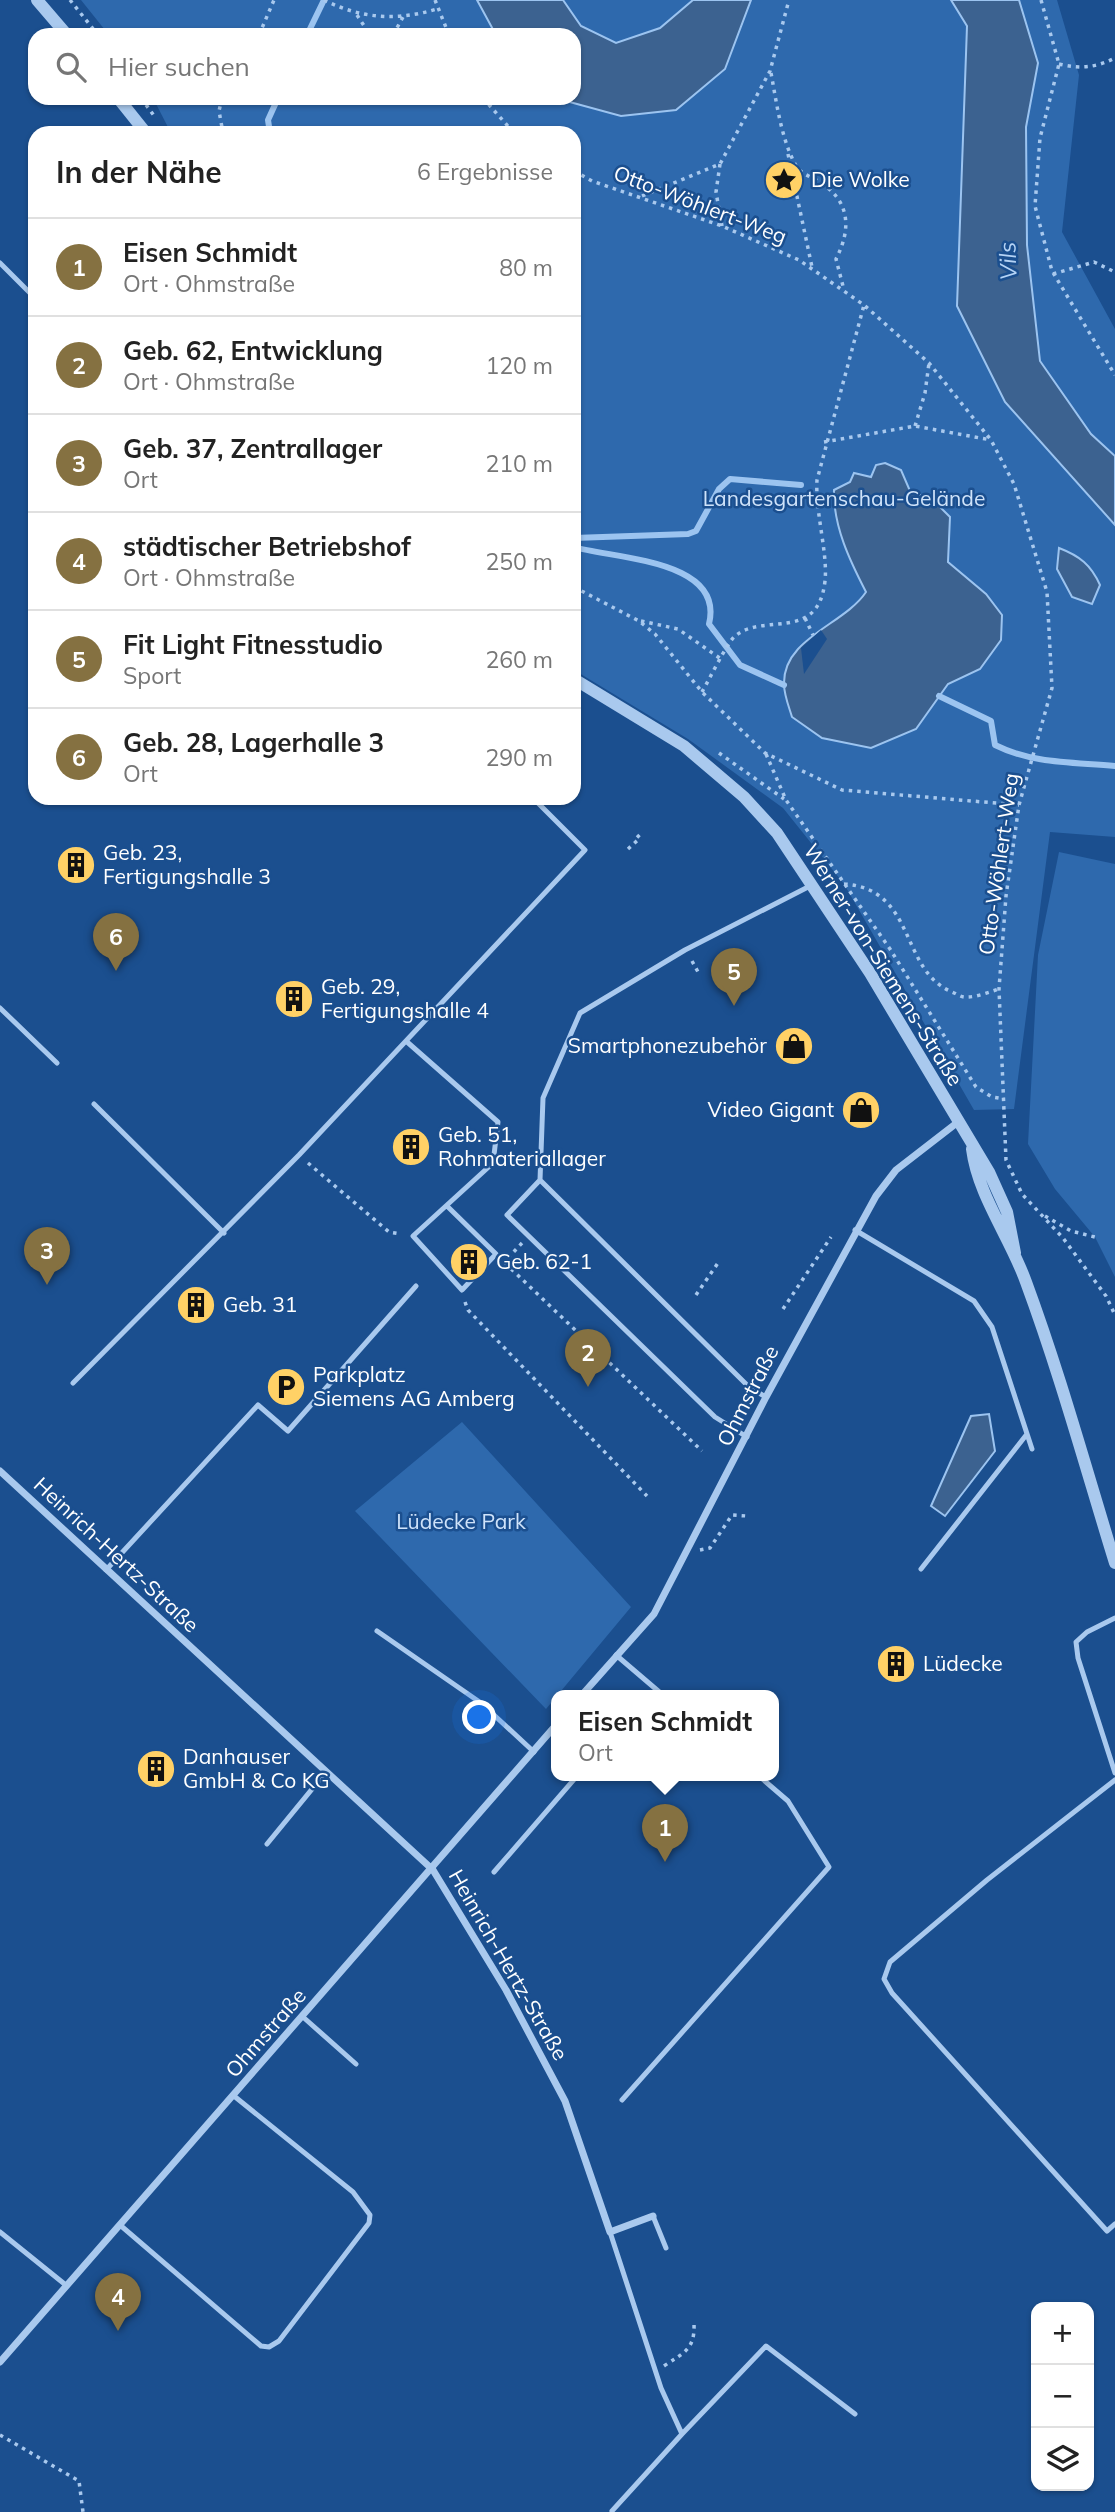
<!DOCTYPE html>
<html lang="de">
<head>
<meta charset="utf-8">
<style>
  :root { --surface:#fff; --page:#f2f2f2; --text:#222; --muted:#767676; --line:#e0e0e0; --accent:#857141 }
  body { margin:0; font-family:Mulish,sans-serif; background:var(--page); color:var(--text) }
  .controls { position:absolute; right:21px; bottom:21px; display:grid; overflow:hidden; border-radius:14px; box-shadow:0 2px 5px #0004 }
  .controls button { width:63px; height:63px; display:grid; place-items:center; padding:0; border:0; border-bottom:2px solid var(--line); background:var(--surface); color:var(--text); font:35px sans-serif }
  .you { position:absolute; left:480px; top:1718px; width:24px; height:24px; margin:-18px; border:5px solid #fff; border-radius:50%; background:#1a73e8; box-shadow:0 0 0 10px #1a73e833 }
  .badge { display:grid; place-items:center; width:46px; height:46px; border-radius:50%; background:var(--accent); color:#fff; font-size:23px; font-weight:700 }
  .pin { position:absolute; translate:-50% -58px; filter:drop-shadow(0 2px 4px #0008) }
  .pin::after { content:''; position:absolute; top:37px; width:24px; height:21px; background:inherit; clip-path:polygon(0 0,100% 0,50% 100%) }
  .popup { position:absolute; left:551px; top:1690px; width:228px; height:91px; box-sizing:border-box; display:grid; place-content:center; border-radius:14px; background:var(--surface); filter:drop-shadow(0 2px 5px #0005); font-size:23px; white-space:nowrap; color:var(--muted) }
  .popup b { font-size:26px; color:var(--text) }
  .popup::after { content:''; position:absolute; left:50%; top:100%; margin-left:-14px; border:14px solid transparent; border-top-color:var(--surface) }
  .list { margin:0; padding:0; list-style:none }
  h2 { display:flex; justify-content:space-between; align-items:center; height:91px; margin:0; padding:0 28px; font-size:30px }
  h2 small { font-size:23px; font-weight:400; color:var(--muted) }
  .list li { display:grid; grid-template-columns:46px 1fr auto; gap:21px; align-items:center; box-sizing:border-box; height:98px; padding:0 28px; border-top:2px solid var(--line) }
  .list b { display:block; font-size:26px; white-space:nowrap }
  .list p { margin:0; font-size:23px; white-space:nowrap; color:var(--muted) }
  .list em { font-size:23px; font-style:normal; color:var(--muted) }
  .icon { flex:none; width:38px; height:38px; fill:none; stroke:currentColor; stroke-width:2; stroke-linecap:round; stroke-linejoin:round }
  .map { position:relative; flex:none; width:1115px; height:2512px; overflow:hidden }
  .search { position:absolute; background:var(--surface); box-shadow:0 2px 5px #0004; left:28px; top:28px; width:553px; height:77px; display:flex; align-items:center; gap:18px; box-sizing:border-box; padding:0 24px; border-radius:21px; color:var(--muted); font-size:26px }
  .panel { position:absolute; background:var(--surface); box-shadow:0 2px 5px #0004; left:28px; top:126px; width:553px; height:679px; border-radius:21px }
  .map>svg:first-child { display:block }
</style>
</head>
<body>
<div class="map">
<svg width="1115" height="2512" viewBox="0 0 1115 2512">
  <rect width="100%" height="100%" fill="#1b4f8f"/>
  <path fill="#2e69ad" d="M81,0H1057L1079,75L1062,232L1115,329V837L1050,832L1014,1109L974,1110L844,884L783,808L688,739L574,670V133H171L153,98H574V35H109Z
    M1059,852L1115,864V1277L1095,1237L1055,1189L1028,1144L1038,955Z
    M462,1422L631,1607L546,1709L355,1511Z"/>
  <path fill="#3c6290" stroke="#9cc4f0" stroke-width="2" d="M477,0H563L581,26L616,43L660,28L693,0H751L725,69L676,110L621,116L555,98H574V35H496Z
    M951,0H1019L1038,63L1026,127L1027,245L1040,361L1091,434L1115,456V525L1005,402L957,306L967,26Z
    M885,463L901,470L910,491L933,500L950,517L948,562L986,594L1002,615L1001,640L980,669L948,684L916,729L871,748L822,738L792,717C789,707 784,695 784,684C783,638 844,625 866,592C850,561 833,526 834,490L850,482L854,473L871,477L876,465Z
    M1059,548C1080,556 1091,565 1100,585L1092,604L1072,597L1057,569Z
    M989,1414L995,1451L945,1516L931,1506L971,1416Z"/>
  <path fill="#1b4f8f" d="M821,630L827,639L804,674L801,648Z"/>
  <g fill="none" stroke-linecap="round" stroke-linejoin="round">
    <path stroke="#9cc4f0" stroke-width="6" d="M307,35L324,0
      M270,133L268,120L278,98
      M574,538L688,534L696,531L719,489L730,479L801,485
      M574,547C614,559 725,559 709,624L740,665L784,685
      M939,696L991,721L995,745C1033,764 1074,762 1115,766"/>
    <path stroke="#a9c9ee" stroke-width="3.5" stroke-dasharray="3.5 5" stroke-linecap="butt" d="M70,0L98,35
      M324,0C362,19 397,21 437,9
      M435,0L449,35
      M1041,0L1059,64L1040,138L1035,206L1052,271L1115,375
      M357,15L370,35
      M259,35L274,0
      M393,35L403,17
      M1059,64C1080,69 1095,68 1115,58
      M771,73C777,105 781,138 796,166C801,174 810,176 818,181C850,200 852,228 836,259L844,290
      M141,98L155,117
      M222,98L219,111L223,133
      M483,98L514,133
      M788,154L812,267
      M720,164L716,192L722,226
      M574,171L592,181L722,226L799,260L864,305L929,363L991,440L1014,484L1047,592L1052,688L1019,805L1006,896L999,989L1006,1160L1022,1194L1063,1238L1106,1296L1115,1315
      M642,196L720,164L770,71L789,0
      M1053,274L1094,262L1115,272
      M915,426L925,393L929,363
      M824,442L915,426L991,440
      M574,587L639,621L655,634L702,692L765,753L842,790L1019,805
      M805,618L813,635
      M641,621L678,629L721,659
      M702,692C709,680 726,645 734,637C763,611 818,644 825,581C828,553 815,512 817,480L864,305
      M719,753L784,799
      M766,754L786,800L890,949L976,1087L992,1097L1004,1099
      M628,849L640,838L635,833
      M844,884C917,889 899,970 952,992C957,994 962,998 967,997C977,997 989,992 999,989
      M692,961L698,972
      M308,1163L389,1232L401,1234
      M1045,1216L1071,1231L1095,1237
      M508,1258L522,1243
      M505,1263L702,1451
      M696,1295L718,1263
      M465,1302L468,1310L647,1496
      M783,1309L831,1237
      M700,1550L710,1548L732,1515L747,1516
      M664,2366C683,2353 695,2350 694,2324
      M0,2435L79,2481L83,2512"/>
    <path stroke="#a9c9ee" stroke-width="5" d="M0,263L35,298
      M0,1008L57,1063
      M406,1041L498,1122L493,1163L413,1236L462,1290L496,1254L447,1206
      M94,1104L224,1233
      M540,1180L750,1388L766,1397
      M855,1230L974,1301L992,1327L1032,1449
      M73,1383L299,1155L585,850L533,798
      M747,1437L715,1417L507,1215L540,1180L543,1098L580,1013L685,950L810,886
      M921,1569L1027,1434
      M106,1570L258,1405L288,1431L416,1286
      M1115,1618L1087,1632L1076,1642L1078,1658L1115,1773
      M377,1631L481,1703L534,1752
      M616,1655L664,1696
      M1115,1780L987,1880L890,1962L884,1979L892,1993L1107,2231L1115,2224
      M267,1844L326,1772
      M494,1872L577,1776
      M303,2017L356,2064
      M622,2100L829,1867L788,1801L759,1776
      M653,2216L666,2248
      M120,2225L261,2346L269,2347L279,2341L369,2223L370,2215L353,2192L234,2096
      M0,2232L67,2286
      M610,2232L661,2388L682,2434L766,2346L855,2414
      M612,2511L682,2434"/>
    <path stroke="#a9c9ee" stroke-width="7" d="M0,1471L433,1870L506,1990L565,2101L610,2232L653,2216
      M581,1696L654,1614L766,1397L876,1196L896,1170L958,1122
      M0,2362L556,1725"/>
    <path stroke="#a9c9ee" stroke-width="12" d="M37,0L67,35
      M118,98L146,133
      M574,679L684,746L744,797L777,833L870,973L989,1172L1007,1212L1015,1253
      M972,1149C978,1196 1010,1237 1026,1282C1060,1374 1086,1469 1115,1563"/>
  </g>
  <defs>
    <g id="sight-disc" transform="scale(2.0125)"><circle r="9.5" fill="#ffd166" stroke="#1b4f8f"/><path d="M0-6L1.8-2.2L6-1.7L2.9 1.2L3.7 5.4L0 3.3L-3.7 5.4L-2.9 1.2L-6-1.7L-1.8-2.2Z" fill="#111"/></g>
    <g id="building-disc" transform="scale(2.0125)"><circle r="9.5" fill="#ffd166" stroke="#1b4f8f"/><path d="M-4-6H4V6H1V3H-1V6H-4ZM-2.5-4.3h1.7v1.8h-1.7ZM.8-4.3h1.7v1.8H.8ZM-2.5-1h1.7V.8h-1.7ZM.8-1h1.7V.8H.8Z" fill="#111"/></g>
    <g id="shop-disc" transform="scale(2.0125)"><circle r="9.5" fill="#ffd166" stroke="#1b4f8f"/><path d="M-5-2.5h2.3a2.7 3.5 0 0 1 5.4 0H5L5.5 6h-11ZM-1.5-2.5h3a1.5 2.3 0 0 0-3 0Z" fill="#111"/></g>
    <g id="parking-disc" transform="scale(2.0125)"><circle r="9.5" fill="#ffd166" stroke="#1b4f8f"/><path d="M-3.5-5.5H1a3.5 3.5 0 0 1 0 7H-1V5.5H-3.5ZM-1-3.4V-.6H.8a1.4 1.4 0 0 0 0-2.8Z" fill="#111"/></g>
  </defs>
  <g fill-rule="evenodd">
    <use href="#sight-disc" x="784" y="180"/>
    <use href="#building-disc" x="76" y="865"/>
    <use href="#building-disc" x="294" y="999"/>
    <use href="#shop-disc" x="794" y="1046"/>
    <use href="#shop-disc" x="861" y="1110"/>
    <use href="#building-disc" x="411" y="1147"/>
    <use href="#building-disc" x="469" y="1262"/>
    <use href="#building-disc" x="196" y="1305"/>
    <use href="#parking-disc" x="286" y="1387"/>
    <use href="#building-disc" x="896" y="1664"/>
    <use href="#building-disc" x="156" y="1769"/>
  </g>
  <g text-anchor="middle" stroke-width="5" stroke-linejoin="round" paint-order="stroke">
    <g font-size="21" fill="#fff" stroke="#1b4f8f" text-anchor="start">
      <text x="811" y="187">Die Wolke</text>
      <text x="103" y="860">Geb. 23,<tspan x="103" dy="24">Fertigungshalle 3</tspan></text>
      <text x="321" y="994">Geb. 29,<tspan x="321" dy="24">Fertigungshalle 4</tspan></text>
      <text x="767" y="1053" text-anchor="end">Smartphonezubehör</text>
      <text x="834" y="1117" text-anchor="end">Video Gigant</text>
      <text x="438" y="1142">Geb. 51,<tspan x="438" dy="24">Rohmateriallager</tspan></text>
      <text x="496" y="1269">Geb. 62-1</text>
      <text x="223" y="1312">Geb. 31</text>
      <text x="313" y="1382">Parkplatz<tspan x="313" dy="24">Siemens AG Amberg</tspan></text>
      <text x="923" y="1671">Lüdecke</text>
      <text x="183" y="1764">Danhauser<tspan x="183" dy="24">GmbH &amp; Co KG</tspan></text>
    </g>
    <g font-size="21" fill="#fff" stroke="#1b4f8f">
      <text transform="translate(700 205) rotate(21)" y="7">Otto-Wöhlert-Weg</text>
      <text transform="translate(999 864) rotate(-82)" y="7">Otto-Wöhlert-Weg</text>
      <text transform="translate(883 965) rotate(58)" y="7">Werner-von-Siemens-Straße</text>
      <text transform="translate(748 1396) rotate(-63)" y="7">Ohmstraße</text>
      <text transform="translate(116 1555) rotate(43)" y="7">Heinrich-Hertz-Straße</text>
      <text transform="translate(508 1965) rotate(60)" y="7">Heinrich-Hertz-Straße</text>
      <text transform="translate(266 2033) rotate(-49)" y="7">Ohmstraße</text>
    </g>
    <g font-size="21" fill="#cfe3fa" stroke="#1b4f8f">
      <text x="844" y="506">Landesgartenschau-Gelände</text>
      <text x="461" y="1529">Lüdecke Park</text>
    </g>
    <g font-size="23" font-style="italic" fill="#b5d3f5" stroke="#1b4f8f">
      <text transform="translate(1008 261) rotate(-92)" y="8">Vils</text>
    </g>
  </g>
</svg>
<div class="controls">
<button>+</button>
<button>−</button>
<button><svg class="icon" aria-label="layers" viewBox="0 0 24 24"><path d="M12 4l9 5-9 5-9-5zM3 14l9 5 9-5"/></svg></button>
</div>
<div class="you"></div>
<div class="pin badge" style="left:665px;top:1862px">1</div>
<div class="popup"><b>Eisen Schmidt</b>Ort</div>
<div class="pin badge" style="left:588px;top:1387px">2</div>
<div class="pin badge" style="left:47px;top:1285px">3</div>
<div class="pin badge" style="left:118px;top:2331px">4</div>
<div class="pin badge" style="left:734px;top:1006px">5</div>
<div class="pin badge" style="left:116px;top:971px">6</div>
<div class="search"><svg class="icon" aria-label="search" viewBox="0 0 24 24"><circle cx="10" cy="10" r="6"/><path d="M15 15l6 6"/></svg>Hier suchen</div>
<section class="panel">
<h2>In der Nähe<small>6 Ergebnisse</small></h2>
<ul class="list">
<li><span class="badge">1</span><div><b>Eisen Schmidt</b><p>Ort · Ohmstraße</p></div><em>80 m</em></li>
<li><span class="badge">2</span><div><b>Geb. 62, Entwicklung</b><p>Ort · Ohmstraße</p></div><em>120 m</em></li>
<li><span class="badge">3</span><div><b>Geb. 37, Zentrallager</b><p>Ort</p></div><em>210 m</em></li>
<li><span class="badge">4</span><div><b>städtischer Betriebshof</b><p>Ort · Ohmstraße</p></div><em>250 m</em></li>
<li><span class="badge">5</span><div><b>Fit Light Fitnesstudio</b><p>Sport</p></div><em>260 m</em></li>
<li><span class="badge">6</span><div><b>Geb. 28, Lagerhalle 3</b><p>Ort</p></div><em>290 m</em></li>
</ul>
</section>
</div>
</body>
</html>
